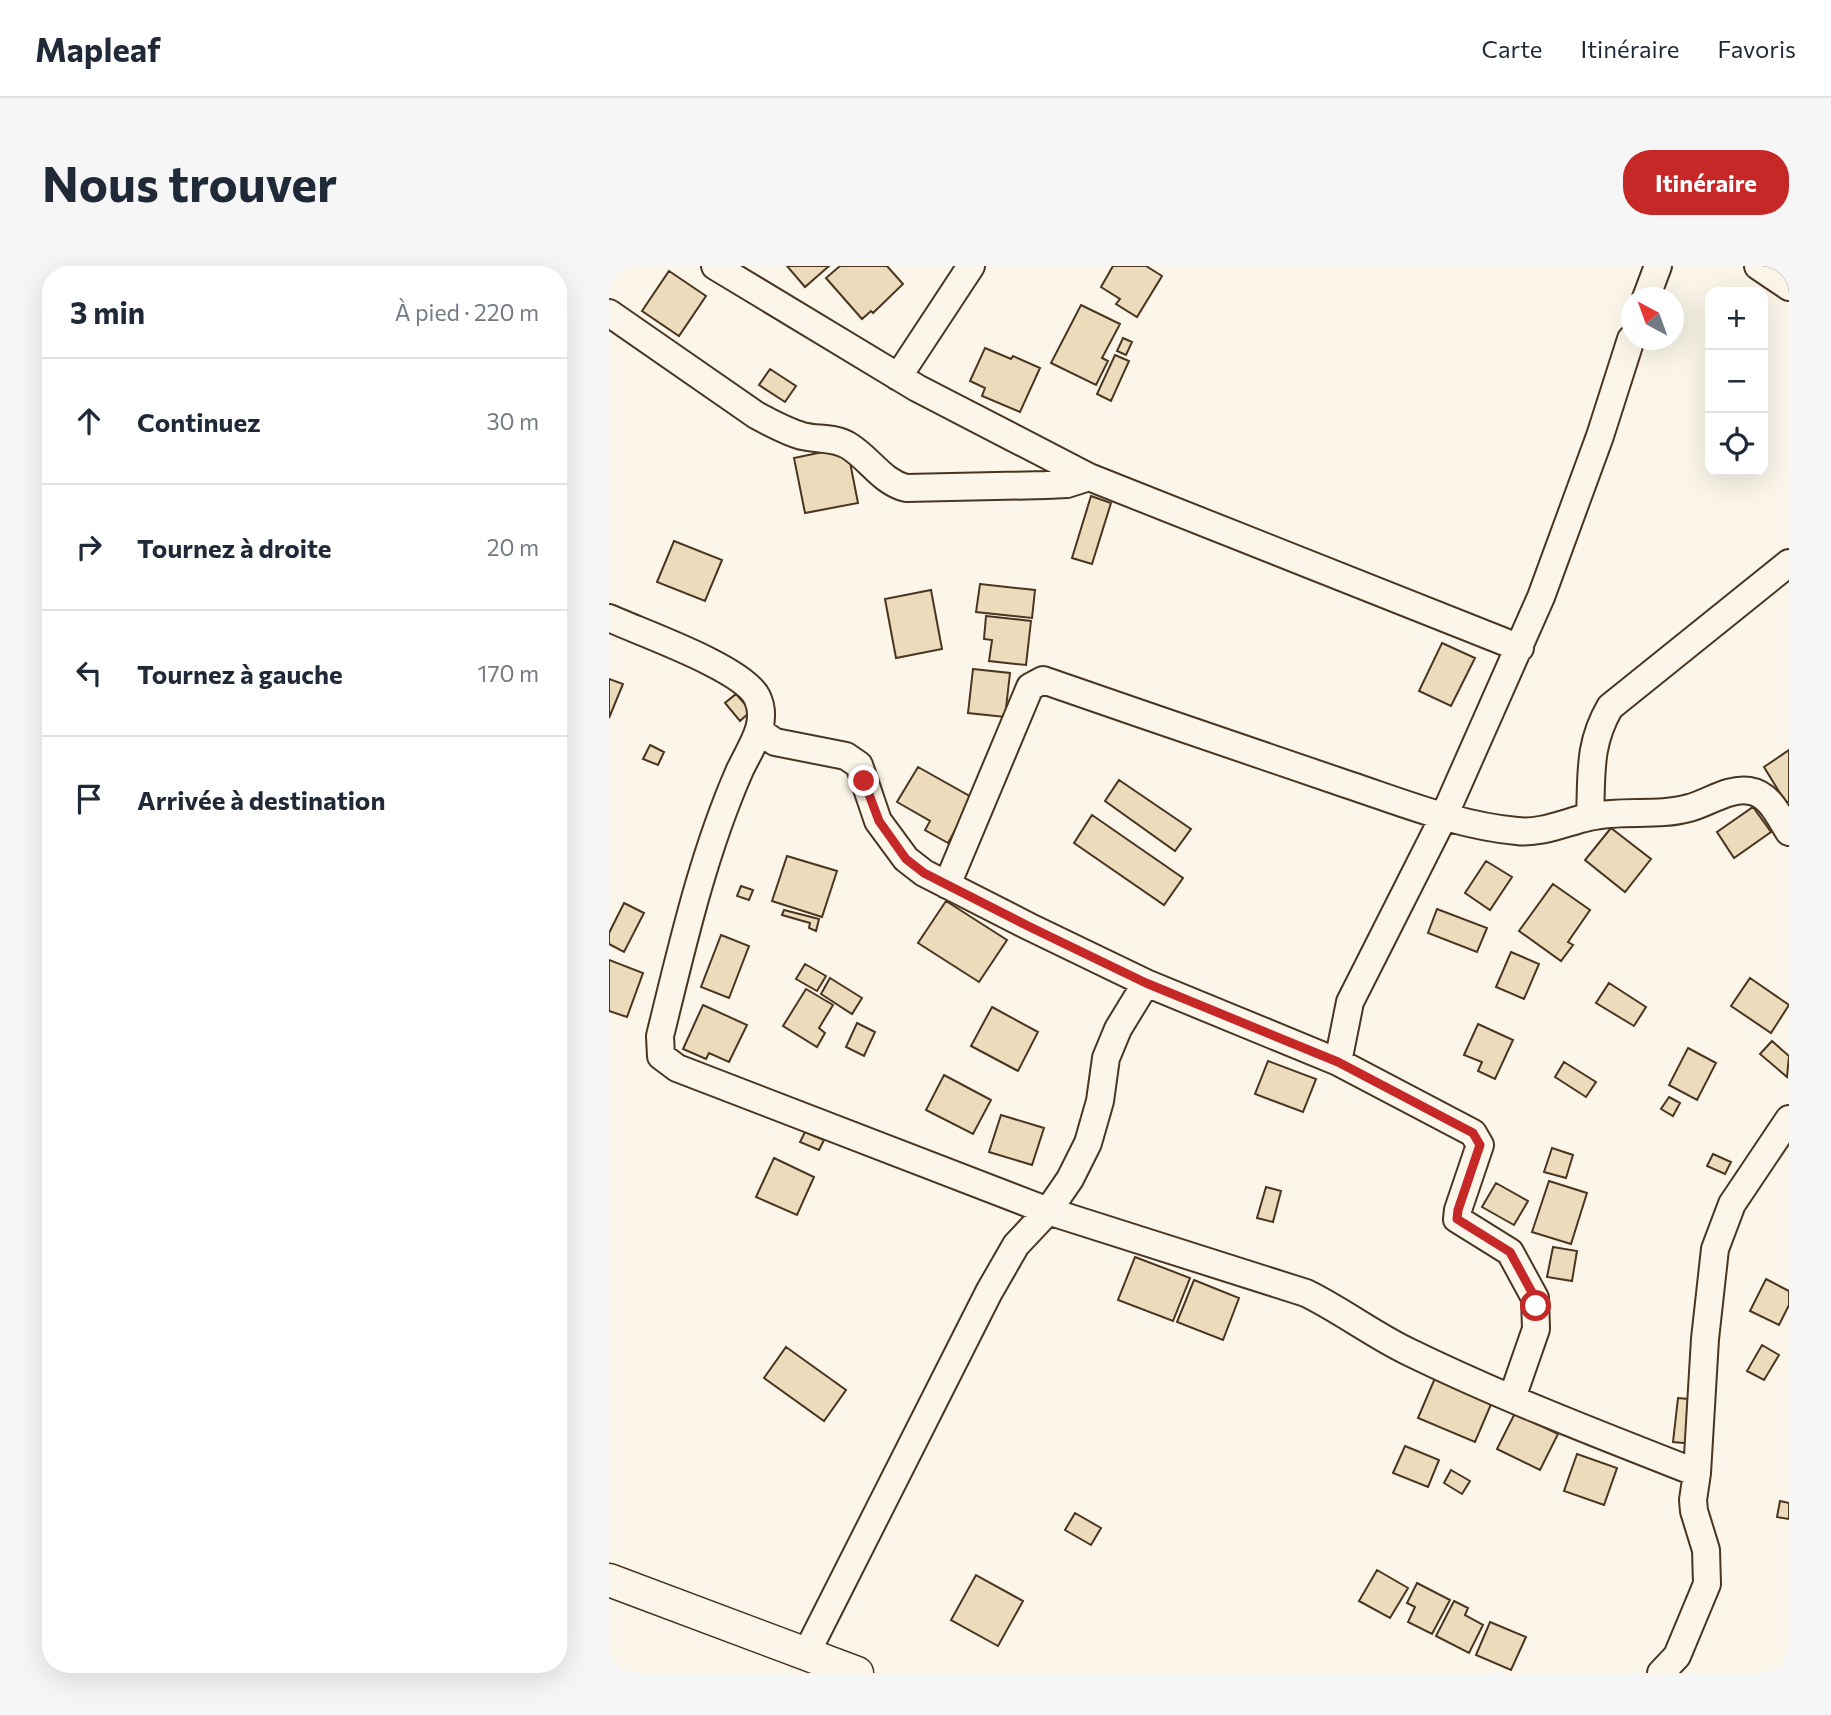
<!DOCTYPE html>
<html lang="fr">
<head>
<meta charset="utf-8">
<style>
  :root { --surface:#fff; --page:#f6f6f7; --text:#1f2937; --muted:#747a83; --line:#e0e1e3; --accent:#c62828 }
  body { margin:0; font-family:Commissioner,sans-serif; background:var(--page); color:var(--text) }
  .controls { position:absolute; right:21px; top:21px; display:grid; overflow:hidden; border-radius:14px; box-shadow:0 7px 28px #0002 }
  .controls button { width:63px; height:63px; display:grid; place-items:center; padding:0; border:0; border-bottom:2px solid var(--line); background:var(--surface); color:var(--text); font:35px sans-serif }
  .compass { position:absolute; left:1012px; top:21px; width:63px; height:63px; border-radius:50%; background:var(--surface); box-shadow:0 7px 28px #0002; rotate:319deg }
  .stop { position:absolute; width:21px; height:21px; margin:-16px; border:5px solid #c62828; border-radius:50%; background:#fff }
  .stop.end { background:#c62828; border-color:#fff; box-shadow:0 2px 7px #0008 }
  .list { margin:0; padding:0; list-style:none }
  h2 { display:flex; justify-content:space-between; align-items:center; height:91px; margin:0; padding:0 28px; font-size:30px }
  h2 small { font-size:23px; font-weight:400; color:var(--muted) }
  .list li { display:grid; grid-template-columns:46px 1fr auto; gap:21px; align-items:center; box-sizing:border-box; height:126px; padding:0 28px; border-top:2px solid var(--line) }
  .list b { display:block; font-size:26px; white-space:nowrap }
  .list em { font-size:23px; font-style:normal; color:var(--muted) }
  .icon { flex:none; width:38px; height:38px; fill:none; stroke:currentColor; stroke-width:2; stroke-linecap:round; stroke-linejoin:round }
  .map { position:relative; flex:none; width:1180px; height:1407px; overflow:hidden; border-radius:28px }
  header { display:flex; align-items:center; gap:42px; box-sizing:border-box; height:98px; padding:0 35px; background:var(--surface); border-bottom:2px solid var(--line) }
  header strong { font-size:33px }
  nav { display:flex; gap:38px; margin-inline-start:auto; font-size:24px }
  .intro { display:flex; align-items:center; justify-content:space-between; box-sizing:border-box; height:168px; padding:0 42px }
  h1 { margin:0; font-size:49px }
  .button { padding:18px 32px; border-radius:28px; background:var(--accent); color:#fff; font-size:24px; font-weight:700 }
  main { display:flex; gap:42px; padding:0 42px }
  aside { flex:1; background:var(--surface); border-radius:28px; box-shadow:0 7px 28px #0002 }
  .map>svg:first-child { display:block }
</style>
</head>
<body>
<header>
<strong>Mapleaf</strong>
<nav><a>Carte</a><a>Itinéraire</a><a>Favoris</a></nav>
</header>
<div class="intro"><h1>Nous trouver</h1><a class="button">Itinéraire</a></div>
<main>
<aside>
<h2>3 min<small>À pied · 220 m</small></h2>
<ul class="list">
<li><svg class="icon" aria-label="ahead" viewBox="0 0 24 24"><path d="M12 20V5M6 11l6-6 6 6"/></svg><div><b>Continuez</b></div><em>30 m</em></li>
<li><svg class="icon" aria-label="right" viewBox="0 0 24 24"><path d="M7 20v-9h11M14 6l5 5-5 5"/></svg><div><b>Tournez à droite</b></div><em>20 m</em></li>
<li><svg class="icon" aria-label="left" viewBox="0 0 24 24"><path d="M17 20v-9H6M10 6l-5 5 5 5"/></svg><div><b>Tournez à gauche</b></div><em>170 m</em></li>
<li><svg class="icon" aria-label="arrive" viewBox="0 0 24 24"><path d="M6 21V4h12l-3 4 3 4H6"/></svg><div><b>Arrivée à destination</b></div></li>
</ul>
</aside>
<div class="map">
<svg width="1180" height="1407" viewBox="0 0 1180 1407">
  <rect width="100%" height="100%" fill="#fbf6e9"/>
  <path fill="#ecdcbc" stroke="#4a3520" stroke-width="2" d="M178,0H220L196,21Z
    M231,0H278L294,18L264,47L262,45L253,53L217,12Z
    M504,0H537L553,10L528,51L507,38L511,33L492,21Z
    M60,5L97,30L70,70L33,45Z
    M472,39L511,58L493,92L499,95L487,119L442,97Z
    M514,72L523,76L517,89L508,85Z
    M376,82L402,93L404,90L431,102L411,146L373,130L376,122L361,115Z
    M506,89L520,95L502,135L488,128Z
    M161,103L187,120L176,136L150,119Z
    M238,181L249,237L196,247L185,192Z
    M482,230L502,237L483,298L463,292Z
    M65,275L113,294L96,335L48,316Z
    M371,318L426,324L423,352L367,346Z
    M322,324L333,383L287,392L276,333Z
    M377,350L422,355L417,399L380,395L383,374L375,373Z
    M833,377L866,392L842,440L810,425Z
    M364,403L401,407L396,451L359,447Z
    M0,413L14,418L0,452Z
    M127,428L142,445L131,455L116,437Z
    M41,479L55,486L49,499L34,493Z
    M1180,484V535L1177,537L1155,501Z
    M309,501L364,532L339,577L316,564L321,555L288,536Z
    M510,514L582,563L566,585L496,535Z
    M1144,541L1162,566L1125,592L1108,566Z
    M483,549L574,612L555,639L465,577Z
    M1002,562L1042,593L1016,626L976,594Z
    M178,590L228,605L213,651L163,635Z
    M877,595L903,611L881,644L856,627Z
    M944,618L981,644L959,676L964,679L952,695L910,665Z
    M132,620L144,624L140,634L128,630Z
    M337,635L398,674L370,716L309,677Z
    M15,637L35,647L15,686L0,678V667Z
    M828,643L878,662L868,686L819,667Z
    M175,644L210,653L207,665L200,662L201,657L173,649Z
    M112,669L140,680L120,732L92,721Z
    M902,686L930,698L915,733L887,721Z
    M0,694L34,707L18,751L0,745Z
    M196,698L217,710L208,725L187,713Z
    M221,712L253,732L243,748L212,728Z
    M1141,712L1180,739L1162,767L1122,740Z
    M1000,717L1037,741L1025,760L987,737Z
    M197,723L224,739L210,762L216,767L208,781L174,760Z
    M94,739L138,759L120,796L100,787L97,793L74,783Z
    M383,741L429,766L409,805L362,780Z
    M248,757L266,766L255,790L237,781Z
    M869,758L904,774L886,813L869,805L873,796L855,789Z
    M1163,775L1180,790L1178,811L1151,788Z
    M1079,782L1107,797L1088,834L1060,819Z
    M659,795L707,813L694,846L646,828Z
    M955,796L987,816L977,831L946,811Z
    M335,809L382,834L364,868L317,844Z
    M1060,831L1071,837L1064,850L1052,843Z
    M392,849L435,862L423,899L380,886Z
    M196,866L215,874L210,884L191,876Z
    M943,882L964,889L957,912L935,906Z
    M1104,888L1122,896L1116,908L1098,900Z
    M165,892L205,911L188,949L147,931Z
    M940,915L978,927L962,978L923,966Z
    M887,917L919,935L905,959L873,941Z
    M657,921L672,925L664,956L648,952Z
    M944,981L968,985L963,1015L938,1011Z
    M526,991L581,1012L564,1055L509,1034Z
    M1157,1013L1180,1025V1039L1170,1059L1141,1045Z
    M585,1014L630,1032L614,1074L568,1056Z
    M1153,1079L1170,1089L1155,1114L1138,1105Z
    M177,1081L237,1124L215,1155L155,1112Z
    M826,1112L883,1136L866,1176L809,1152Z
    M1069,1132L1090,1134L1086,1178L1064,1176Z
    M906,1147L949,1168L931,1204L888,1183Z
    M796,1180L830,1194L819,1221L784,1207Z
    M968,1188L1008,1202L995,1239L955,1225Z
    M842,1204L861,1215L853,1228L835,1217Z
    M1171,1235L1180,1237V1253L1168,1251Z
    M466,1247L492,1262L482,1279L456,1264Z
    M768,1304L799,1322L781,1352L750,1335Z
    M367,1309L414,1335L389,1380L342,1354Z
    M808,1317L841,1334L823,1368L799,1356L806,1341L798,1337Z
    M845,1335L859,1342L856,1349L874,1359L860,1387L827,1370Z
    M881,1356L917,1371L902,1404L867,1389Z"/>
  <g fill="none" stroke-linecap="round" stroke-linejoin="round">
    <g stroke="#4a3520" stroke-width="30">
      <path id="minor" d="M106,0L308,122L480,211L911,382
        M1149,0L1180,21
        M1037,32L1049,0
        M0,47L147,149C162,157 176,165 193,170C209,174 226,171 240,180C261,193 273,216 297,222L437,219L458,218L480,211
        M289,111L362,0
        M0,352C33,367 134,402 148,431C161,458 140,483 130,506C93,591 73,681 51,770L52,790L68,802L439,945L697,1027C732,1044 763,1068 798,1085C892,1131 991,1169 1088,1207
        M150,465L166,476L237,490L250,499L269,555L297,593L315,607L421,661L537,717L729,796L864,867L871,879L849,944L848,953L901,986L926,1032L927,1063L903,1132
        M981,550C983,508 979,479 1001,441L1180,297
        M338,619L421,421L434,414C536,449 638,485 740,519C794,537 851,560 908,565C932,568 957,556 980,551C1013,543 1048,551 1080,542C1099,537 1121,521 1141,525C1161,528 1170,551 1180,566
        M729,796L741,736L835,550L932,331L991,170L1022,73
        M197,1388L380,1026L407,979L439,945L461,913L479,877L491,835L497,792L509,763L537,717
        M1052,1407L1068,1390L1098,1318L1097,1284L1085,1245L1084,1234L1088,1207L1096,1073L1106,983L1123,938L1180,853"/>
    </g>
    <g stroke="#4a3520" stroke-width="35">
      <path id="tertiary" d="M0,1314L248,1407"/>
    </g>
    <use href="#minor" stroke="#fbf6e9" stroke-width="26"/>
    <use href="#tertiary" stroke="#fbf6e9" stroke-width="32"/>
  </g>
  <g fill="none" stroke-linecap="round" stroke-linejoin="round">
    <path stroke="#c62828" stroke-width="9" d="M255,515L270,555L297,593L315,607L421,661L537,717L729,796L864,867L871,879L849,944L848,953L901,986L926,1032L927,1040"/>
  </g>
</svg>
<div class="controls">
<button>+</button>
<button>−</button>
<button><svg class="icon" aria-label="locate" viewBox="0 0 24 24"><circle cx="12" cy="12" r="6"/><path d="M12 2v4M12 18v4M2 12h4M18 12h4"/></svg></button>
</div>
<svg class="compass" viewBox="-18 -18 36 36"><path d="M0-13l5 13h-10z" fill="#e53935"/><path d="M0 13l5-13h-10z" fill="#747a83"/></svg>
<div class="stop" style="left:927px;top:1040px"></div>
<div class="stop end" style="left:255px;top:515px"></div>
</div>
</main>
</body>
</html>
